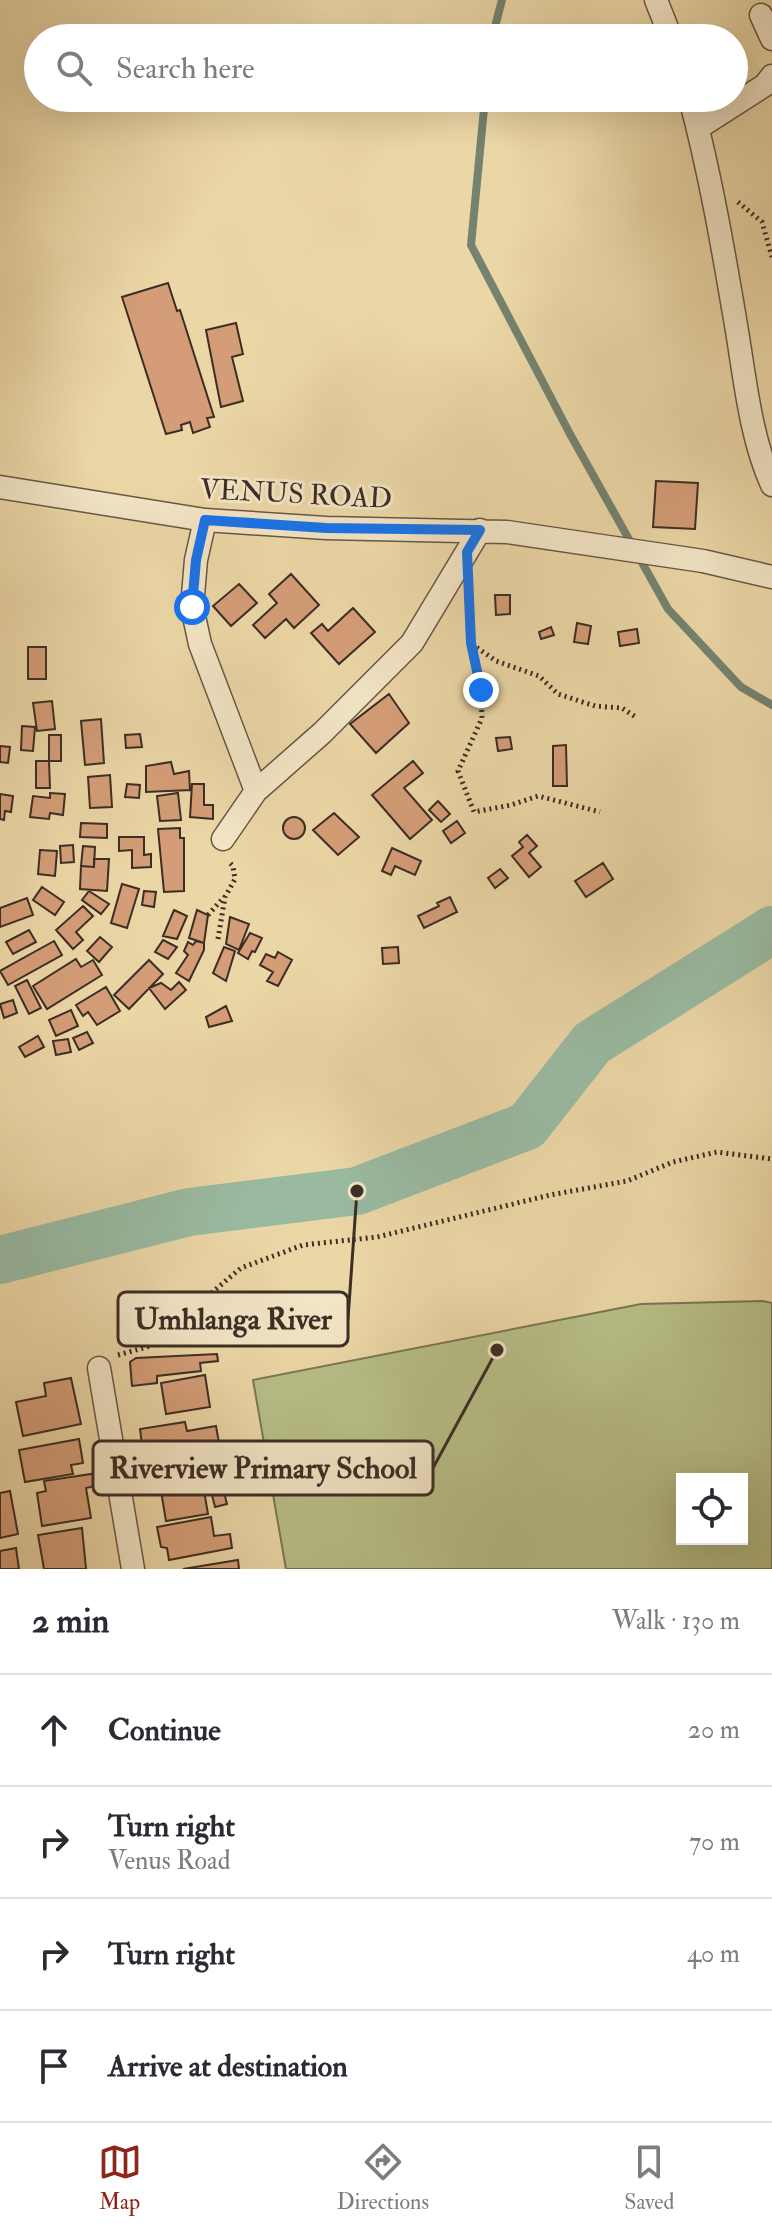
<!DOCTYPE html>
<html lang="en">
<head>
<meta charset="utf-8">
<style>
  :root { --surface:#fff; --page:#f2f2f3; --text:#2b2b33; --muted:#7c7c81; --line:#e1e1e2; --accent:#8f2418 }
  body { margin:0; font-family:"IM FELL Double Pica",serif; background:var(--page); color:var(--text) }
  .controls { position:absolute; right:24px; bottom:24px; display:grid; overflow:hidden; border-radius:0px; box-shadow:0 8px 32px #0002 }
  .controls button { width:72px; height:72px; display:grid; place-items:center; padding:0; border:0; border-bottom:2px solid var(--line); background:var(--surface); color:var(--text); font:40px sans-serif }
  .stop { position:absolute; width:24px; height:24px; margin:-18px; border:6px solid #1a73e8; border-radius:50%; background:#fff }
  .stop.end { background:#1a73e8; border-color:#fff; box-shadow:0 2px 8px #0008 }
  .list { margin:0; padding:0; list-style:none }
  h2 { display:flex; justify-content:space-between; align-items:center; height:104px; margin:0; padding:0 32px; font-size:34px }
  h2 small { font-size:26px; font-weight:400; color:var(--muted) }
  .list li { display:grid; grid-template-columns:52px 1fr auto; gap:24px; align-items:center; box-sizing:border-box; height:112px; padding:0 32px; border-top:2px solid var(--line) }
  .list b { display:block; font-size:30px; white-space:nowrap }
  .list p { margin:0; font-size:26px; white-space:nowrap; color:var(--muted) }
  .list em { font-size:26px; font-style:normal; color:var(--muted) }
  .icon { flex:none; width:44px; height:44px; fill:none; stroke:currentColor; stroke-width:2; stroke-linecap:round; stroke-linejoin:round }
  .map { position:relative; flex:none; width:772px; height:1569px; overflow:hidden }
  .search { position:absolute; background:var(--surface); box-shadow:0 8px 32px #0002; left:24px; right:24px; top:24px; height:88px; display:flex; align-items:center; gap:20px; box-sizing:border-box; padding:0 28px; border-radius:44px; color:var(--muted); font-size:30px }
  .sheet { height:552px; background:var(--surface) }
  nav { display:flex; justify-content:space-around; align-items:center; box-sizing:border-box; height:112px; border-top:2px solid var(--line); background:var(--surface); font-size:22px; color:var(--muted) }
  nav a { display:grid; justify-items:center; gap:4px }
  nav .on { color:var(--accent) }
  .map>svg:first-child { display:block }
</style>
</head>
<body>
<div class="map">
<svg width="772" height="1569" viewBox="0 0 772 1569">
  <rect width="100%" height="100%" fill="#ebd6a6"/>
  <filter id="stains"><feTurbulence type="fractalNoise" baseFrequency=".0025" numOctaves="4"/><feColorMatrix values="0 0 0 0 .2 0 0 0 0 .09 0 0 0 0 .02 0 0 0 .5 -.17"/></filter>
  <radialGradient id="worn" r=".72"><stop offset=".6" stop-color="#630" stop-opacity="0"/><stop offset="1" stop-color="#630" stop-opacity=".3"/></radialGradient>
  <path fill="#b7be87" stroke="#7a7656" stroke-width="2" fill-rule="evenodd" d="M763,1301L772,1303V1569H286L253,1380L641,1304ZM682,1479H742V1539H682Z"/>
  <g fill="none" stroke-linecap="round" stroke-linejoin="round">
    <path stroke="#74826f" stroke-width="8" d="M492,38L502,0
      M485,98L471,245L570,434L668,609L741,687L772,705"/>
    <path stroke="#99baa1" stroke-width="48" d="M0,1260L189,1212L357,1191L527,1126L592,1043L772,930"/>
  </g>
  <path fill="#d49d77" stroke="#3c2d25" stroke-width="2" d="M168,283L177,311L180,310L214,417L207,418L210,427L193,433L190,422L181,425L182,430L166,434L122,297Z
    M236,323L243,354L232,357L243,401L221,407L206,330Z
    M656,481L698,483L695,529L653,527Z
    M291,574L319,605L294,628L286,619L265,638L253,625L277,603L269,594Z
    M239,584L257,603L231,626L213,606Z
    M495,595H510V614L496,615Z
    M353,608L375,632L339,664L311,633L322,624L328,631Z
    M577,623L591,626L588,644L574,642Z
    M551,627L554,635L541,639L539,632Z
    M637,629L639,643L620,646L618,632Z
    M28,647H46V679H28Z
    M389,694L409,723L376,753L350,724Z
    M52,701L55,729L37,731L33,703Z
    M101,719L104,763L85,765L81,721Z
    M22,726L35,727L33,751L21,750Z
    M140,734L142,747L126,748L125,735Z
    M49,735H61V761H49Z
    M510,737L512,749L498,751L496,738Z
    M566,745L567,786H553V746Z
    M0,746L10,747L8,763L0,762Z
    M36,761H49L50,788H36Z
    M413,761L423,773L404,788L432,820L410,839L372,795Z
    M171,762L174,774L189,771L190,790L146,792V766Z
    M110,775L112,807L90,808L88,777Z
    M127,784L140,785L139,798L125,797Z
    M192,784H204V805H213V819L190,817Z
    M50,793L65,794L63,815L50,813L49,819L30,817L33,796L50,798Z
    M178,793L181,820L160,821L157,796Z
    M0,794L13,796L11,812L5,811L4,820L0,819Z
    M438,801L450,814L441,822L429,810Z
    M334,813L359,837L338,855L313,830Z
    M283 828a11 11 0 1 1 22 0a11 11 0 1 1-22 0Z
    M457,821L465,833L451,843L443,831Z
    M81,823L107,824V838L80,837Z
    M180,828V838H184V891L164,892L158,829Z
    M527,835L537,846L529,853L541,867L529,877L512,856L523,847L519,842Z
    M119,837H144V855L151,854V867L132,868V850L119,851Z
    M73,845L74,862L61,863L60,846Z
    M83,846L95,847L94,867L81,866Z
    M392,848L421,861L415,875L395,866L391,875L382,871Z
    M40,850L57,851L55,876L38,874Z
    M94,859H109L107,891L80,889L81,866L94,867Z
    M603,863L613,879L586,897L575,881Z
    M500,869L508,878L495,888L488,878Z
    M122,884L139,889L127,928L111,923Z
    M42,887L64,902L55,915L33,900Z
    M89,891L109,904L101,914L82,900Z
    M144,891L156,892L154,907L142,905Z
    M450,897L457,912L424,928L418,916L439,906L437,903Z
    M27,898L33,915L0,927V908Z
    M83,906L93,916L76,932L83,940L73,949L56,930Z
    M174,910L187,916L177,939L163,936Z
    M197,910L208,915L204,943L189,938Z
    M230,917L249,924L239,950L226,944Z
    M29,930L36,942L13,954L6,942Z
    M250,933L262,938L255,952L252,951L248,959L238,953Z
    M100,937L112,947L99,962L87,951Z
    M163,940L177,947L168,959L155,952Z
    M54,941L62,955L8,985L0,971Z
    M196,941L204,943V950L189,981L176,973L188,955L184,951L188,942L193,945Z
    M224,947L235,951L226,981L213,973Z
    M398,947L399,963L383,964L382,948Z
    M278,952L292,960L278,986L267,981L273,972L260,965L266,954L275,958Z
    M76,959L81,967L93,960L102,975L47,1009L33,986Z
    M149,960L163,974L129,1009L114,995Z
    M27,980L41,1008L29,1014L15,986Z
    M179,982L186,990L165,1009L149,988L161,983L171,990Z
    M106,987L120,1011L97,1025L88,1012L83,1016L76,1005Z
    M13,1000L17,1013L4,1018L0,1004Z
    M226,1006L232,1021L209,1027L206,1017Z
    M71,1010L78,1026L56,1036L49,1020Z
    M87,1032L93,1043L79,1050L73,1038Z
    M38,1036L44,1047L25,1057L19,1047Z
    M68,1039L71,1052L56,1055L53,1041Z
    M217,1354L218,1361L200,1363L201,1371L157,1376V1383L132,1386L130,1362L136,1358Z
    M205,1375L210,1407L166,1414L161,1383Z
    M71,1378L81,1424L23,1436L16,1402L46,1396L44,1383Z
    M185,1422L187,1431L216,1426L222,1460L178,1467L174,1444L168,1445L167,1441L142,1445L140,1429Z
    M79,1439L83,1463L71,1465L73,1474L25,1482L19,1450Z
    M98,1473L100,1485L86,1488L91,1518L42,1526L37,1493L46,1491L44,1481Z
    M220,1477L227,1504L215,1507L208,1479Z
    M202,1479L208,1514L166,1521L160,1485Z
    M10,1491L18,1534L0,1538V1493Z
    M211,1517L214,1536L230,1534L232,1548L169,1560L167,1548L161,1547L157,1527Z
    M82,1528L86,1569H44L38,1535Z
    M16,1548L19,1569H0V1551Z
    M238,1560L239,1569H183Z"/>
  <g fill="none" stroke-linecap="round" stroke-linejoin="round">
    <g stroke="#685745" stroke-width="25">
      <path id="minor" d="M656,0L671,38
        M761,15L772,39
        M690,98C710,173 723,248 736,325C745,378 750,436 772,485
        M698,128L765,85L772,76
        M0,487L205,520L326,528L507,532L703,561L772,577
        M205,520L196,560L192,607L200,644L256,791
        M223,839L256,791L322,733L412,643L480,530
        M99,1368L133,1569"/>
    </g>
    <path stroke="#3c2d25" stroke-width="5" stroke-dasharray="2 4" stroke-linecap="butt" d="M738,202L762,222L772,257
      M469,597L471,643L481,690L482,718L458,771L474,812L511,805L538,796L600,812
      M472,644L496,661L539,676L558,694L595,706L622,708L637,718
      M208,915L224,897
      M218,939L225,897L235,879L233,866L228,861
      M118,1355L147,1347L241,1268L303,1245L377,1237L550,1195L627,1181L673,1162L717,1152L772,1159"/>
    <use href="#minor" stroke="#f2e4c5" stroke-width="22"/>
  </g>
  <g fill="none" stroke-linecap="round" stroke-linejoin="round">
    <path stroke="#1a73e8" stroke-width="10" d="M192,607L196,560L205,520L326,528L480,530L467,552L471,643L481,690"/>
  </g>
  <g text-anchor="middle" stroke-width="6" stroke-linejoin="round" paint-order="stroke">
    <g font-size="28" fill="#3c2d25" stroke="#f2e4c5">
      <text transform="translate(296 493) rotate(3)" y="10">VENUS ROAD</text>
    </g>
  </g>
  <path fill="none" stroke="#3c2d25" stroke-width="3" d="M357 1191L348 1319M497 1350L433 1468"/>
  <g fill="#3c2d25" stroke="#f2e4c5" stroke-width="3">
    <circle cx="357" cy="1191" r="8"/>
    <circle cx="497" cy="1350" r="8"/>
  </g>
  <g fill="#f2e4c5" stroke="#3c2d25" stroke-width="3">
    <rect x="118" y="1292" width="230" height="54" rx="8"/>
    <rect x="93" y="1441" width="340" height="54" rx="8"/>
  </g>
  <g font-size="30" text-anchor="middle" font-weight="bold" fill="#3c2d25">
    <text x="233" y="1329">Umhlanga River</text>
    <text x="263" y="1478">Riverview Primary School</text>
  </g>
  <rect width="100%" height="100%" filter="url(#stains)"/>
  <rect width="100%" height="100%" fill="url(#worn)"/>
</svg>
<div class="controls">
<button><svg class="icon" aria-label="locate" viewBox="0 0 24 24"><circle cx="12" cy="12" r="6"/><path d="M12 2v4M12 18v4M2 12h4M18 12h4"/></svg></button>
</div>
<div class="stop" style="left:192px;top:607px"></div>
<div class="stop end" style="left:481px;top:690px"></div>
<div class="search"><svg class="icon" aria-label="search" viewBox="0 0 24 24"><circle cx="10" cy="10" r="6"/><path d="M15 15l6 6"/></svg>Search here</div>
</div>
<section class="sheet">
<h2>2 min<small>Walk · 130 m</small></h2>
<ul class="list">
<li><svg class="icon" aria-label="ahead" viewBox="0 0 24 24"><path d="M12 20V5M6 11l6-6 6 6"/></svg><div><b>Continue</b></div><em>20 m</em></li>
<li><svg class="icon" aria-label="right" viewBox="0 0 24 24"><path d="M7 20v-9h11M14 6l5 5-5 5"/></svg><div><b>Turn right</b><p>Venus Road</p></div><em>70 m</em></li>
<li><svg class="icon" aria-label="right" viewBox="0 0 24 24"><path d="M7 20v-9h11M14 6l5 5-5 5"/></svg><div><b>Turn right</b></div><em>40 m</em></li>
<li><svg class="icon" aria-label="arrive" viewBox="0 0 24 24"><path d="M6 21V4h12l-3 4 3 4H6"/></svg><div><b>Arrive at destination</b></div></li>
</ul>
</section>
<nav>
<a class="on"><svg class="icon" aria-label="map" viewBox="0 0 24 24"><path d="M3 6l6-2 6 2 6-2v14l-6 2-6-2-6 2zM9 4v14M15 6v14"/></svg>Map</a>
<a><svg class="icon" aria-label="directions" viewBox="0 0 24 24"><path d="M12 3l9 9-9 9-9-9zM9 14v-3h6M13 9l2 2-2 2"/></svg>Directions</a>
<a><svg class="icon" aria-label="saved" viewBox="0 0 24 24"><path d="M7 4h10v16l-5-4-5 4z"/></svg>Saved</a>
</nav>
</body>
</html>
